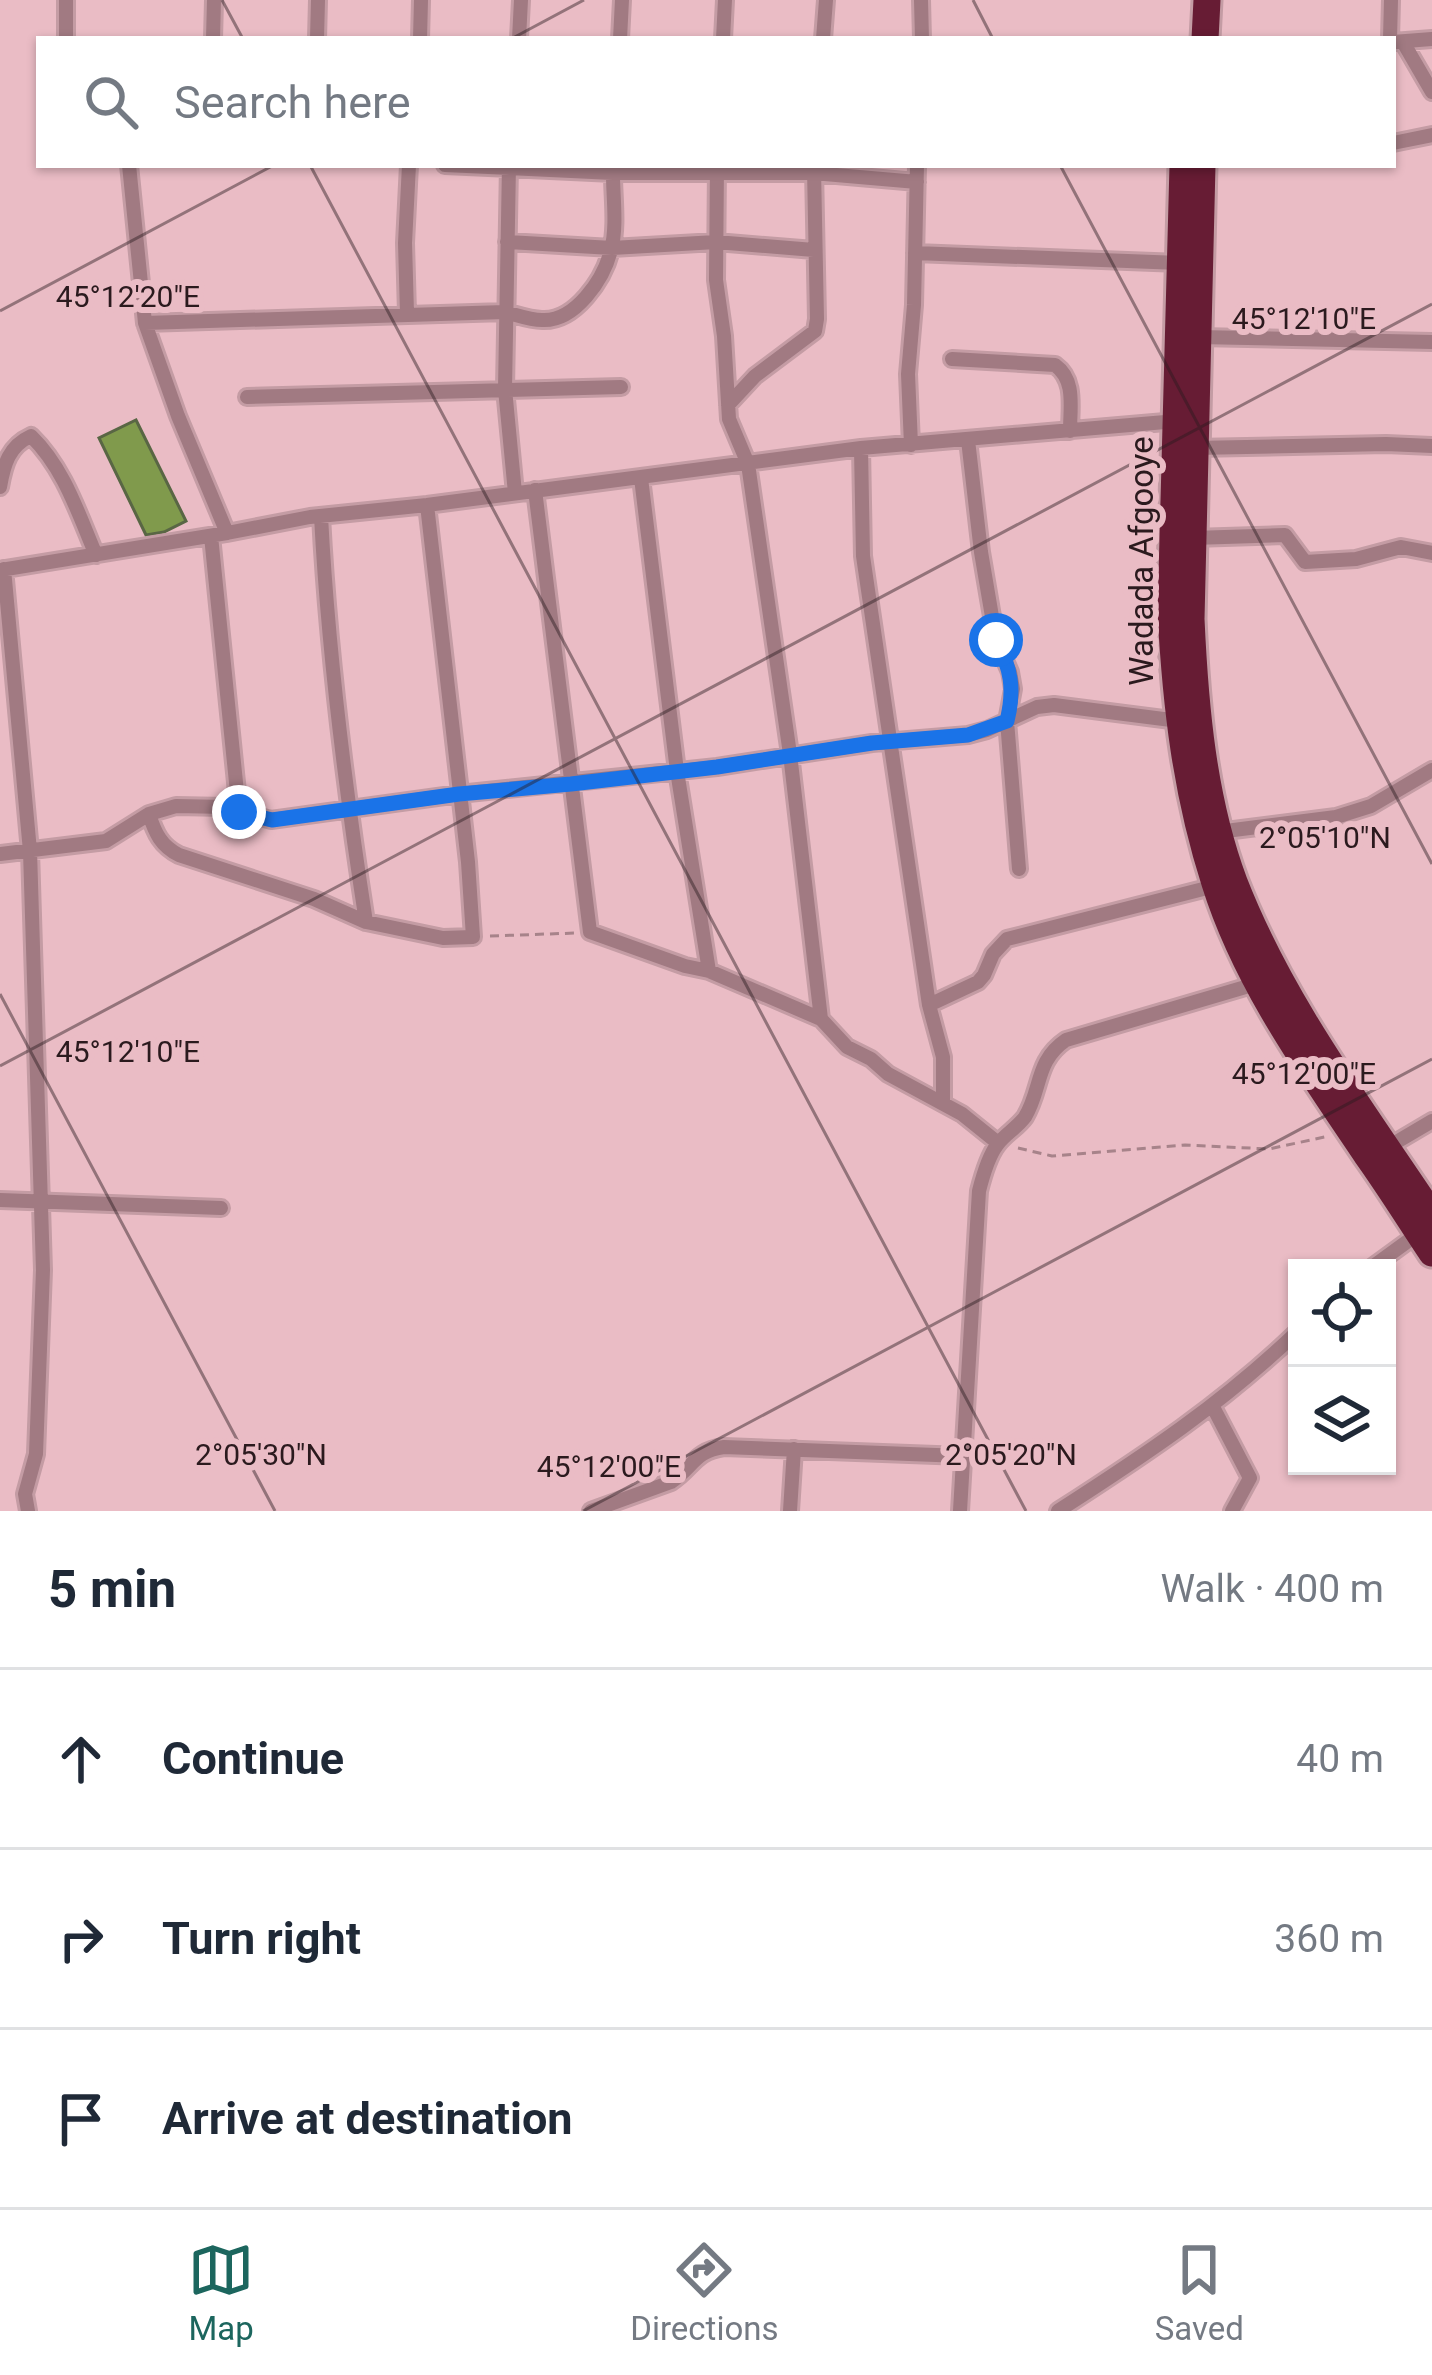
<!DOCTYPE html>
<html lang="en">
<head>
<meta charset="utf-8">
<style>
  :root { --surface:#fff; --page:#f6f6f7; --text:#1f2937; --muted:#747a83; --line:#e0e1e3; --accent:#1c665e }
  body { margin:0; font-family:Roboto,sans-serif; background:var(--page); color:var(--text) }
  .controls { position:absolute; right:36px; bottom:36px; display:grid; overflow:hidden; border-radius:0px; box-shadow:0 3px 9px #0004 }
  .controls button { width:108px; height:108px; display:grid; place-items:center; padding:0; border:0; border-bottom:3px solid var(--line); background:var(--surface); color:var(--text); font:60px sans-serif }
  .stop { position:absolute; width:36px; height:36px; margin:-27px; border:9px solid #1a73e8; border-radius:50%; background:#fff }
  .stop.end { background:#1a73e8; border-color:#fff; box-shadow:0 3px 12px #0008 }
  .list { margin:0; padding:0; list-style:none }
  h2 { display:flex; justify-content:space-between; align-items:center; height:156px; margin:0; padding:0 48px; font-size:51px }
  h2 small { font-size:39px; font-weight:400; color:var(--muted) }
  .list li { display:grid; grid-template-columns:78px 1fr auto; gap:36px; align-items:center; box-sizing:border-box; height:180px; padding:0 48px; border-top:3px solid var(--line) }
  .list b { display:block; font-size:45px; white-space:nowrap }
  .list em { font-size:39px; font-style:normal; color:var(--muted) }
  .icon { flex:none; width:66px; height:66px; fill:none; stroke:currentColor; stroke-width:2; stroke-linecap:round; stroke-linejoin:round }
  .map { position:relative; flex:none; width:1432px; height:1511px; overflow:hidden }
  .search { position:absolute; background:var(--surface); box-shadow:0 3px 9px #0004; left:36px; right:36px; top:36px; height:132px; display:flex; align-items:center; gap:30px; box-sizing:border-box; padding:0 42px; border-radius:0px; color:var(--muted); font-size:45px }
  .sheet { height:696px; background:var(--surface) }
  nav { display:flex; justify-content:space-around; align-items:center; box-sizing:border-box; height:168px; border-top:3px solid var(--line); background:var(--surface); font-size:33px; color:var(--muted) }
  nav a { display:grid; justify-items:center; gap:6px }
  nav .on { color:var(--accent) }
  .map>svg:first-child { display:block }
</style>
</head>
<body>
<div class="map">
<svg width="1432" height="1511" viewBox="0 0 1432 1511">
  <rect width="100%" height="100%" fill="#eabcc5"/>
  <path fill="#809a4c" stroke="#596644" stroke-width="3" d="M136,420L186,521L164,532L146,535L99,438Z"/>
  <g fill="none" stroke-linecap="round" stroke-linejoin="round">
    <g stroke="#c49ca4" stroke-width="20">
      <path id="street" d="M66,0V39
        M921,0L922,39
        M213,39L214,0
        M317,39L318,0
        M420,39L421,0
        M519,39L521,0
        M620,39L622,0
        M723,39L725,0
        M823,39L826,0
        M1390,39L1391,0
        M1393,42L1432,39
        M1403,42L1432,92
        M1393,143L1432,135
        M129,165L145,323L178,416L227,533
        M445,165L613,173H813L917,182
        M509,165L505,389L515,493
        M717,165L716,280L724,336L729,419L748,464L790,754L821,1019
        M507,242L612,248L716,242L814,250
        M915,253L1180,263
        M407,313L405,243L409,165
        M145,323L505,312C517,315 530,320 542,320C575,322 604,279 611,250C618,224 612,192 613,165
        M1198,337L1432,342
        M952,359L1055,365C1076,380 1070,407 1070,431
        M247,397L621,387
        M728,405L755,376L815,331L817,319L814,169
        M968,440L981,552L996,640L1010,672L1013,689L1007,721L1019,869
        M911,445L908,374L914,305L917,165
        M861,448L863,556L929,1005L943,1057V1103
        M1195,448L1386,444L1432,446
        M641,478L677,771L709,971
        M0,487C4,464 9,446 31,436C64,468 78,513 96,555
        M535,490L590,932L685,966L709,971L821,1019L847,1047L871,1059L888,1074L962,1114L998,1143
        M321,516C328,652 345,787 366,922
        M211,536L239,812
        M1193,538L1285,535L1305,562L1356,559L1401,547L1432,553
        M4,569L30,851L43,1270L36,1454L25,1494L28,1511
        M0,570L227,533L310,517L427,505L861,448L1177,421
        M149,814C155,833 161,846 179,855L314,899L366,922L443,938L473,937L468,862L427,505
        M1218,832L1336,817L1371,806L1432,770
        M0,854L106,841L149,814L176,806L226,807L271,820L459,794L717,767L872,743L968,735L987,730L1037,707L1054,705L1179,721
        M929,1005L978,982L984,975L993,954L1007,939L1215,886
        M1388,1147L1432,1121
        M0,1200L221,1208
        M1371,1268L1419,1233
        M1213,1407L1250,1478L1232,1511
        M591,1511L671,1482C693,1468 694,1451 724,1447L963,1456
        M790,1511L794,1449
        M960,1511L979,1191C983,1175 988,1157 997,1145C1005,1134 1017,1128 1025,1117C1042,1089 1035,1061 1066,1040L1259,983
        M1058,1511C1145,1455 1222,1404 1297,1332"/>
    </g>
    <g stroke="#c49ca4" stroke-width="33">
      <path id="highway" d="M1205,39L1207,0
        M1183,165L1171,613C1176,706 1186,793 1215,883C1246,982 1309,1069 1366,1154C1389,1186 1410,1220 1432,1253
        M1202,165L1191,619C1195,707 1203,799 1234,882C1281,1003 1361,1108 1432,1215"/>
    </g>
    <path stroke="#a7838a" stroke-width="3" stroke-dasharray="9 6" stroke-linecap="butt" d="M490,936L576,933
      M1018,1148L1052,1156L1185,1145L1269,1149L1329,1136"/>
    <use href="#street" stroke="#a17a82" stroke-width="14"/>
    <use href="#highway" stroke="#671c34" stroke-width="27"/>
  </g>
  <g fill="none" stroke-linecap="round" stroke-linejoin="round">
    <path stroke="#1a73e8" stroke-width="15" d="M239,812L272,820L459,794L571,784L717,767L872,743L968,735L1007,721C1015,689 1011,668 996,640"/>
  </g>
  <path fill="none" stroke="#2b1a1e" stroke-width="3" stroke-opacity="0.45" d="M222,0L243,39M973,0L993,39M511,39L584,0M310,165L1026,1511M1060,165L1432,864M0,311L274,165M0,994L275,1511M0,1066L1432,304M583,1511L1432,1059"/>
  <g text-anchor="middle" stroke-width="12" stroke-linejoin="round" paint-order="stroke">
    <g font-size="33" fill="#2b1a1e" stroke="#eabcc5">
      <text transform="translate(1141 561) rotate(-90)" y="12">Wadada Afgooye</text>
    </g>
  </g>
  <g font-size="30" text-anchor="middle" fill="#2b1a1e" stroke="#eabcc5" stroke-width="12" stroke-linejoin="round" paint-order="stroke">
    <text x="128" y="307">45°12'20"E</text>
    <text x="1304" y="329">45°12'10"E</text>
    <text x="1325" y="848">2°05'10"N</text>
    <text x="128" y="1062">45°12'10"E</text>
    <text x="1304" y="1084">45°12'00"E</text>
    <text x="261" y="1465">2°05'30"N</text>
    <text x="1011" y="1465">2°05'20"N</text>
    <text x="609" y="1477">45°12'00"E</text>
  </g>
</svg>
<div class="controls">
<button><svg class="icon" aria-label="locate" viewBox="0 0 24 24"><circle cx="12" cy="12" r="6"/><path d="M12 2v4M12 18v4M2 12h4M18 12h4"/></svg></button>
<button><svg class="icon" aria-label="layers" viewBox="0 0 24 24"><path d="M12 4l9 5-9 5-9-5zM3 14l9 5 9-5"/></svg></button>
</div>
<div class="stop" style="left:996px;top:640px"></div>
<div class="stop end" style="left:239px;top:812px"></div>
<div class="search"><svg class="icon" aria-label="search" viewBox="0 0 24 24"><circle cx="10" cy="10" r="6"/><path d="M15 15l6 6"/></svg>Search here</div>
</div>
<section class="sheet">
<h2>5 min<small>Walk · 400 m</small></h2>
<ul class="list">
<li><svg class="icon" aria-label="ahead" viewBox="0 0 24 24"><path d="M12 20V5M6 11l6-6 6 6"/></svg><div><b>Continue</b></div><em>40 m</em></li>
<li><svg class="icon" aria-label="right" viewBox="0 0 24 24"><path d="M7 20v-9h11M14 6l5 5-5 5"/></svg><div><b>Turn right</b></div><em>360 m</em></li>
<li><svg class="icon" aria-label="arrive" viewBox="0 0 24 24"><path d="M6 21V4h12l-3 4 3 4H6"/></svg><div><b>Arrive at destination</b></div></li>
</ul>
</section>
<nav>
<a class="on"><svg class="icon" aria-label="map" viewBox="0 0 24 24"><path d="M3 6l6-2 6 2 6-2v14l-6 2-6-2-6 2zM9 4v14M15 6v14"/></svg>Map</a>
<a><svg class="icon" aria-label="directions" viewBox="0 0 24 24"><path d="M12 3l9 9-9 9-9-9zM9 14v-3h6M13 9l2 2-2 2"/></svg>Directions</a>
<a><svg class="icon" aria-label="saved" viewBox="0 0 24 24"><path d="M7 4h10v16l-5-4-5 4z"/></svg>Saved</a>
</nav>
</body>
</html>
